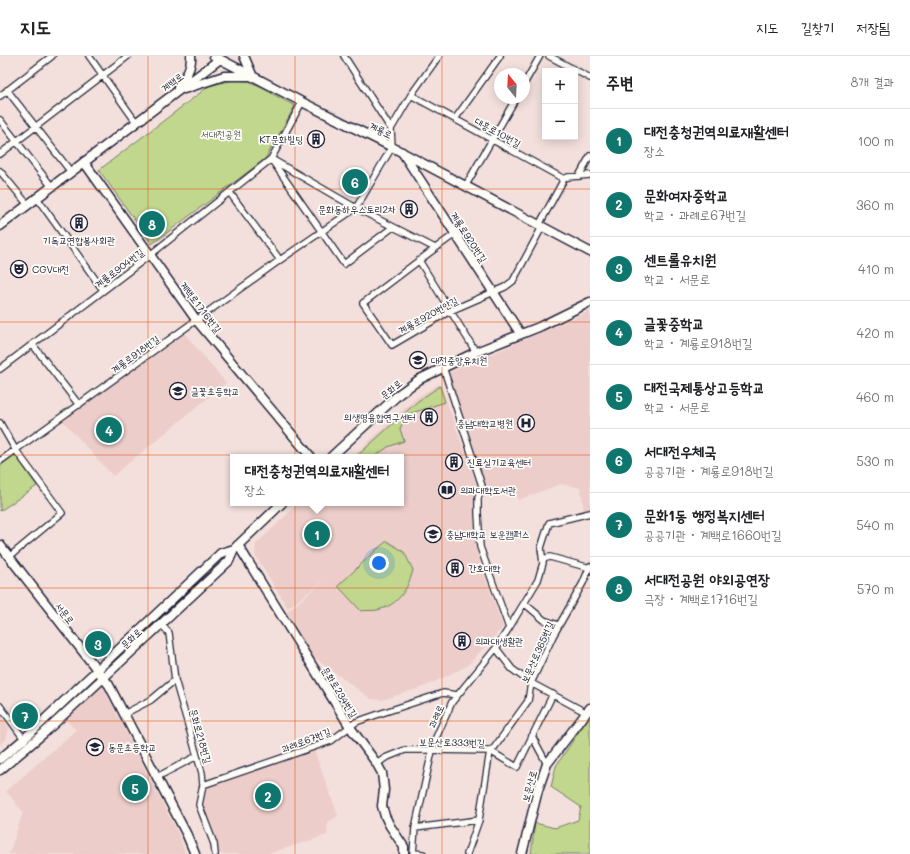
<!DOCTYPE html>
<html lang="ko">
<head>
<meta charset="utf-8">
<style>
  :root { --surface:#fff; --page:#f6f6f6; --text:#202124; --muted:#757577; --line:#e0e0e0; --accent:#0f766e }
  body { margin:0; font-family:Mali,"Poor Story",sans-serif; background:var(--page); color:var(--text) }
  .controls { position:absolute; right:12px; top:12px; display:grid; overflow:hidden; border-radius:0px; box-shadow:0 2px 10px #0003 }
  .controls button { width:36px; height:36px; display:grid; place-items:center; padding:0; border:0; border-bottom:1px solid var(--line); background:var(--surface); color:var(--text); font:20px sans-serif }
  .compass { position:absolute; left:494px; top:12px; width:36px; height:36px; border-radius:50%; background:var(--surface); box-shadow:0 2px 10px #0003; rotate:342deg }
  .you { position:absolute; left:379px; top:507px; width:14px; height:14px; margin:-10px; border:3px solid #fff; border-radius:50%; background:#1a73e8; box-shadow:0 0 0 6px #1a73e833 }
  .badge { display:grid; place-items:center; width:26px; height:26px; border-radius:50%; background:var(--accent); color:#fff; font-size:13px; font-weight:700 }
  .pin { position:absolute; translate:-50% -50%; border:2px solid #fff; box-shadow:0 1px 4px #0006 }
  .popup { position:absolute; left:230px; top:398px; width:174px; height:52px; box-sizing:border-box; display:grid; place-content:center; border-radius:0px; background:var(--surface); filter:drop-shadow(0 1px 3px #0005); font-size:13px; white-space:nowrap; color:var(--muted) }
  .popup b { font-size:15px; color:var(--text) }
  .popup::after { content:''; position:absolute; left:50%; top:100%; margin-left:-8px; border:8px solid transparent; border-top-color:var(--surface) }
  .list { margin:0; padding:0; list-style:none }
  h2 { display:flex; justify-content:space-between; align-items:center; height:52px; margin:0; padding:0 16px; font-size:17px }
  h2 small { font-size:13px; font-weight:400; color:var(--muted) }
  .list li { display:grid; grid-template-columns:26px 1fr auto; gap:12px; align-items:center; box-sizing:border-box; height:64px; padding:0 16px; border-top:1px solid var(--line) }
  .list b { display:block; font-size:15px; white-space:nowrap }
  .list p { margin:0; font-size:13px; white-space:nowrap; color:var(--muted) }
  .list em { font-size:13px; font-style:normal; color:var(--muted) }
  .map { position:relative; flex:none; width:590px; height:798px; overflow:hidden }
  header { display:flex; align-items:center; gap:24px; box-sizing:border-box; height:56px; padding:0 20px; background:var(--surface); border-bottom:1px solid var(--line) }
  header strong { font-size:19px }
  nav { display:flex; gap:22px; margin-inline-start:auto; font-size:14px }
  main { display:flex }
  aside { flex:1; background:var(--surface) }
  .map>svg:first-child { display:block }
</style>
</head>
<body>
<header>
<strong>지도</strong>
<nav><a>지도</a><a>길찾기</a><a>저장됨</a></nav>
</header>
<main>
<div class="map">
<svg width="590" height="798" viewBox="0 0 590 798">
  <rect width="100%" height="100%" fill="#f3e0dc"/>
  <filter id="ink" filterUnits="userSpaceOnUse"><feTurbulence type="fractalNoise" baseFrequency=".025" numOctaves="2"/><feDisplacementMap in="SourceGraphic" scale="8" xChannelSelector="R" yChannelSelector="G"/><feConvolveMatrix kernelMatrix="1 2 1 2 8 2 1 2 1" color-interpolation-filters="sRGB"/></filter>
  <g filter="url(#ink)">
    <path fill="#eccdc9" d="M590,255V454L584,456L581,432L561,428L518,444L514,432L488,441L446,318Z
      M185,278L226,327L113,420L61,363Z
      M439,328L441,330L476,427L474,468L475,487L478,501L503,571L467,610L426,630L382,644L371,643L312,600L287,556L327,522L288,552L255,499L256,488L299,447H383L384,449V447H401V401H352L416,342Z
      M102,629L180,781L185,798H9L23,756L6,735L76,674L64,662Z
      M0,659L9,671L6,683L0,689Z
      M314,694L338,760L328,766L327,779L267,798H219L203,750L207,731Z"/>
    <path fill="#c1d78d" stroke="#727c64" d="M233,24L249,25L295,50L265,103L152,188L99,114L209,30Z
      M440,330L445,346L406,359L400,373L404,385L388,391L374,401H356L418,345Z
      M15,399L37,430L0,455V410Z
      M387,485L404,496L413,514C408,533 398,550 377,554C372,555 366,554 361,555L338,530L377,493Z
      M590,662V798H531L535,767L555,772L578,764L581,751L551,731L556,710L580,674Z"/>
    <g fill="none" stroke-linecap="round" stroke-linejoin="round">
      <g stroke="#22223b" stroke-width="8">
        <path id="street" d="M89,0L136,66
          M344,0L391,73
          M549,0L590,22
          M524,28L540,0
          M7,34L71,116
          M411,39L564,123L568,121L590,119
          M0,40L52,0
          M455,63L500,0
          M0,64L52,131
          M0,98L128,0
          M271,103L344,208L393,171
          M273,104L356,152L435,192
          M0,115L28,149
          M579,120L590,100
          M466,129L516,42
          M230,137L280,204
          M37,142L103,234
          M539,169L564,123
          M455,178C424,200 394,224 363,247L392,289L450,255L505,231L513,225L542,171
          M420,206L476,296
          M33,289L79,349
          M443,311L482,430L478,442V457L480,491L509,572
          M0,313L150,199L271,103L302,46
          M0,367L15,393L62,457L9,501
          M0,405L280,204L356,152L392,91L391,73L411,39L439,0
          M543,503L550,501L590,512
          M524,547L544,564L558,569
          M161,568L169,577L175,624L202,717L203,729L199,749L214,788L215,798
          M496,592L512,613L531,627L587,657
          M0,650L24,683V685
          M124,658L151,644L175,624
          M532,680L547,708
          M377,708L385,702L405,694H433L490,695L517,711L553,638
          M157,721L197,700
          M203,729L331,685L356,666L382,657L443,637L457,639
          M415,772L479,764
          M414,797L423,798
          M413,798L415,772L434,686L452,646L496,592L509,572L538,524L543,507L541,492L549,467L590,457
          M467,798L479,764L490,695L494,692L528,645L531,627L553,580L583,527L590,510"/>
      </g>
      <g stroke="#22223b" stroke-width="11">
        <path id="secondary" d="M402,96L520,277
          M84,106L197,265L311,401
          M0,489L109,629L187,779L195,798
          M238,489L350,671L377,708L382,717L384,734L382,750L385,760L390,770L404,791V798
          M522,798L538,734L547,708L590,652"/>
      </g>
      <g stroke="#22223b" stroke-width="11">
        <path id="primary" d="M214,0L302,46L392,91L590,196
          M244,0L253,21
          M178,32C185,22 192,12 191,0
          M184,33L224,20H250
          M0,170L220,3
          M331,401L399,338L420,323L476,296L539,271L590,246
          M0,703L24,683L221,497L234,493
          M0,714L44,677L229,505L234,493L282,447"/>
      </g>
      <use href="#street" stroke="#fdfcf7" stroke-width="5.5"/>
      <use href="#secondary" stroke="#fdfcf7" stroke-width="8"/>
      <use href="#primary" stroke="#fdfcf7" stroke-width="8"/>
    </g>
  </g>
  <path fill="none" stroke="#de560e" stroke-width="1" stroke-opacity="0.55" d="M148,0V798M295,0V798M442,0V798M0,133H590M0,266H590M0,399H590M0,532H590M0,665H590"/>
  <defs>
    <g id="building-ring" transform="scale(0.9)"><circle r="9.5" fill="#fdfcf7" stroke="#22223b" stroke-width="1.5"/><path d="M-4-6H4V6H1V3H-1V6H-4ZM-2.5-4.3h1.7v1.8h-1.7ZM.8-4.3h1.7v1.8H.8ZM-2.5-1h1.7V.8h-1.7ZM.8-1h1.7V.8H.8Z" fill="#22223b"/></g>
    <g id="theatre-ring" transform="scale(0.9)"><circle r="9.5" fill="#fdfcf7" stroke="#22223b" stroke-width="1.5"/><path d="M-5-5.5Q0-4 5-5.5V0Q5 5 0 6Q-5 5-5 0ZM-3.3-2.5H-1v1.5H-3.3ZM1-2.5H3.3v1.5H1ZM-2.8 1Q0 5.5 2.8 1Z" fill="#22223b"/></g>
    <g id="school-ring" transform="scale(0.9)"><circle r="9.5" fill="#fdfcf7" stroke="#22223b" stroke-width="1.5"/><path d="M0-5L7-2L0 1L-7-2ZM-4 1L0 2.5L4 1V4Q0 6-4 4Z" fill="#22223b"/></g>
    <g id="hospital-ring" transform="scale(0.9)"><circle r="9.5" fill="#fdfcf7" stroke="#22223b" stroke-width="1.5"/><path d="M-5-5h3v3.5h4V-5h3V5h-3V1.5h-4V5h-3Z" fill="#22223b"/></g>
    <g id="library-ring" transform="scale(0.9)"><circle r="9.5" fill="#fdfcf7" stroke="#22223b" stroke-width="1.5"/><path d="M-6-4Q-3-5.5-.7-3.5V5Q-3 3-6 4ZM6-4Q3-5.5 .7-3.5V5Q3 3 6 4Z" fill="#22223b"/></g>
    <g id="university-ring" transform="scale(0.9)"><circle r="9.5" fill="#fdfcf7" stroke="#22223b" stroke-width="1.5"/><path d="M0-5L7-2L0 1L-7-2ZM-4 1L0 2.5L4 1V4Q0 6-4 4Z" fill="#22223b"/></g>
  </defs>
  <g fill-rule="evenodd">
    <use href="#building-ring" x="316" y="83"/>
    <use href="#building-ring" x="409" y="153"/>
    <use href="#building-ring" x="79" y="167"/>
    <use href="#theatre-ring" x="19" y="213"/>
    <use href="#school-ring" x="418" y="304"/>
    <use href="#school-ring" x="178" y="335"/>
    <use href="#building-ring" x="429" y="361"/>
    <use href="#hospital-ring" x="526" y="367"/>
    <use href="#building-ring" x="454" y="406"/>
    <use href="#library-ring" x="447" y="434"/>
    <use href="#university-ring" x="433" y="478"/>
    <use href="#building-ring" x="455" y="512"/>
    <use href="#building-ring" x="462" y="585"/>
    <use href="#school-ring" x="95" y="691"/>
  </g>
  <g text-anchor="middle" stroke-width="3.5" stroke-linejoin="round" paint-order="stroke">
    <g font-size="10" fill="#22223b" stroke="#fdfcf7">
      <text transform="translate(172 26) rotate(-37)" y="4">계백로</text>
      <text transform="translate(381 74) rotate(26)" y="4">계룡로</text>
      <text transform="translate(498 76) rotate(29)" y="4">대흥로10번길</text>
      <text transform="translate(469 181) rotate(57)" y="4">계룡로920번길</text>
      <text transform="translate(119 212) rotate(-37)" y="4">계룡로904번길</text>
      <text transform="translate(201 251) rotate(53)" y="4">계백로1716번길</text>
      <text transform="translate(428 259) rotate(-29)" y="4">계룡로920번안길</text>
      <text transform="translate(135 298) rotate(-36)" y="4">계룡로918번길</text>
      <text transform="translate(391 333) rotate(-40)" y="4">문화로</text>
      <text transform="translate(65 557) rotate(52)" y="4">서문로</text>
      <text transform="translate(131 582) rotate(-43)" y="4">문화로</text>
      <text transform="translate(537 596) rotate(-66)" y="4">보문산로365번길</text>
      <text transform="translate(340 636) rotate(58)" y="4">문화로234번길</text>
      <text transform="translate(436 660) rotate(-66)" y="4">과례로</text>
      <text transform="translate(201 680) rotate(74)" y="4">문화로218번길</text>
      <text transform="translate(306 684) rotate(-21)" y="4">과례로67번길</text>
      <text transform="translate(452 686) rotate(1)" y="4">보문산로333번길</text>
      <text transform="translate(529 730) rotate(-74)" y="4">보문산로</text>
    </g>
    <g font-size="10" fill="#525854" stroke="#fdfcf7">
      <text x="221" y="82">서대전공원</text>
    </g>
    <g font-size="10" fill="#22223b" stroke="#fdfcf7" text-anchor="start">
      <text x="303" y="87" text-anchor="end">KT문화빌딩</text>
      <text x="396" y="157" text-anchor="end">문화동하우스토리2차</text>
      <text x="79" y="188" text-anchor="middle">기독교연합봉사회관</text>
      <text x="32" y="217">CGV대전</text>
      <text x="431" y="308">대전중앙유치원</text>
      <text x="191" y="339">글꽃초등학교</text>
      <text x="416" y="365" text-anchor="end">의생명융합연구센터</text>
      <text x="513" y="371" text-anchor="end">충남대학교병원</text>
      <text x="467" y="410">진료실기교육센터</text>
      <text x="460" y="438">의과대학도서관</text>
      <text x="446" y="482">충남대학교 보운캠퍼스</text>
      <text x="468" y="516">간호대학</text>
      <text x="475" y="589">의과대생활관</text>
      <text x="108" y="695">동문초등학교</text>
    </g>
  </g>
</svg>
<div class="controls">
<button>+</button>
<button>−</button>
</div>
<svg class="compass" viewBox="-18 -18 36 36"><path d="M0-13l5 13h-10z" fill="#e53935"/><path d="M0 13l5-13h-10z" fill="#757577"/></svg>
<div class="you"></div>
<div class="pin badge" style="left:317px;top:478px">1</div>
<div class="popup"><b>대전충청권역의료재활센터</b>장소</div>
<div class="pin badge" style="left:268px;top:740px">2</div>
<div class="pin badge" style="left:98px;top:588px">3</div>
<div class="pin badge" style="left:109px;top:374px">4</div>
<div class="pin badge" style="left:135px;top:732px">5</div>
<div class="pin badge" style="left:355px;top:126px">6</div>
<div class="pin badge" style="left:25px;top:660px">7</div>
<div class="pin badge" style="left:152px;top:168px">8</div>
</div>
<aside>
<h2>주변<small>8개 결과</small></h2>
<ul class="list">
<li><span class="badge">1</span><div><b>대전충청권역의료재활센터</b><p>장소</p></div><em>100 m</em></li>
<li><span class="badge">2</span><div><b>문화여자중학교</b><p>학교 · 과례로67번길</p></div><em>360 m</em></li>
<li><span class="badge">3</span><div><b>센트롤유치원</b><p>학교 · 서문로</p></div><em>410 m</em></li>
<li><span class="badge">4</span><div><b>글꽃중학교</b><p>학교 · 계룡로918번길</p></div><em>420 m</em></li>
<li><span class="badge">5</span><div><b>대전국제통상고등학교</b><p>학교 · 서문로</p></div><em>460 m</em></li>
<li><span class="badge">6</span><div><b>서대전우체국</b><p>공공기관 · 계룡로918번길</p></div><em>530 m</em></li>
<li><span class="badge">7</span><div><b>문화1동 행정복지센터</b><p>공공기관 · 계백로1660번길</p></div><em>540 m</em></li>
<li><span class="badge">8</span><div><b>서대전공원 야외공연장</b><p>극장 · 계백로1716번길</p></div><em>570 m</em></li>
</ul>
</aside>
</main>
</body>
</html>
